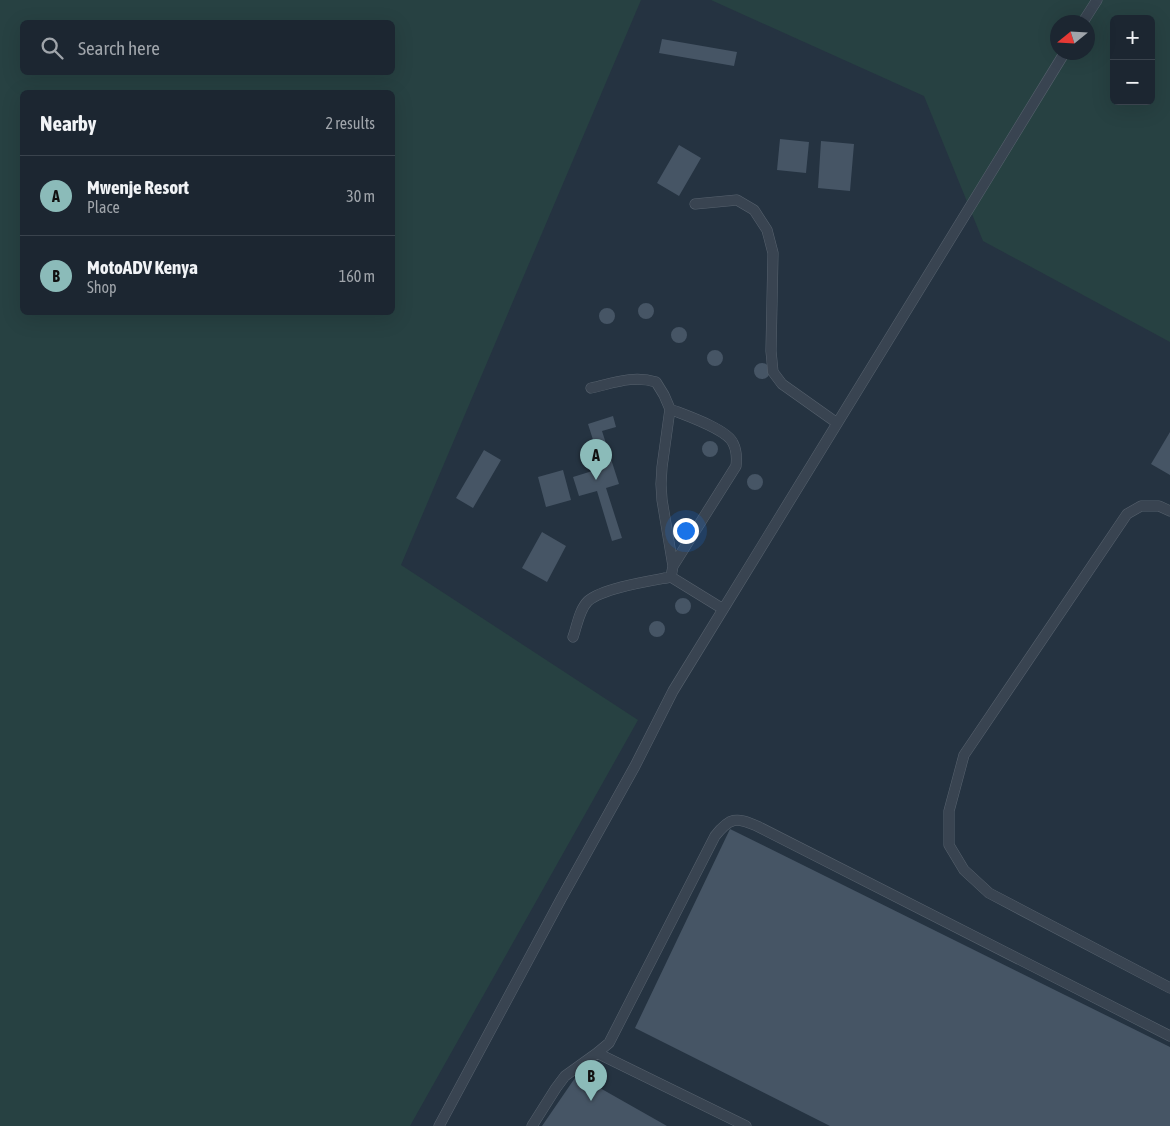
<!DOCTYPE html>
<html lang="en">
<head>
<meta charset="utf-8">
<style>
  :root { --surface:#1c2631; --page:#252e39; --text:#f1f3f6; --muted:#a0a5ab; --line:#3a434d; --accent:#8bbbb9 }
  body { margin:0; font-family:"Asap Condensed",sans-serif; background:var(--page); color:var(--text) }
  .controls { position:absolute; right:15px; top:15px; display:grid; overflow:hidden; border-radius:8px; box-shadow:0 5px 20px #0002 }
  .controls button { width:45px; height:45px; display:grid; place-items:center; padding:0; border:0; border-bottom:1px solid var(--line); background:var(--surface); color:var(--text); font:25px sans-serif }
  .compass { position:absolute; left:1050px; top:15px; width:45px; height:45px; border-radius:50%; background:var(--surface); box-shadow:0 5px 20px #0002; rotate:252deg }
  .you { position:absolute; left:685px; top:530px; width:18px; height:18px; margin:-12px; border:4px solid #fff; border-radius:50%; background:#1a73e8; box-shadow:0 0 0 8px #1a73e833 }
  .badge { display:grid; place-items:center; width:32px; height:32px; border-radius:50%; background:var(--accent); color:#111; font-size:16px; font-weight:700 }
  .pin { position:absolute; translate:-50% -41px; filter:drop-shadow(0 1px 2px #0008) }
  .pin::after { content:''; position:absolute; top:26px; width:18px; height:15px; background:inherit; clip-path:polygon(0 0,100% 0,50% 100%) }
  .list { margin:0; padding:0; list-style:none }
  h2 { display:flex; justify-content:space-between; align-items:center; height:65px; margin:0; padding:0 20px; font-size:21px }
  h2 small { font-size:16px; font-weight:400; color:var(--muted) }
  .list li { display:grid; grid-template-columns:32px 1fr auto; gap:15px; align-items:center; box-sizing:border-box; height:80px; padding:0 20px; border-top:1px solid var(--line) }
  .list b { display:block; font-size:19px; white-space:nowrap }
  .list p { margin:0; font-size:16px; white-space:nowrap; color:var(--muted) }
  .list em { font-size:16px; font-style:normal; color:var(--muted) }
  .icon { flex:none; width:28px; height:28px; fill:none; stroke:currentColor; stroke-width:2; stroke-linecap:round; stroke-linejoin:round }
  .map { position:relative; flex:none; width:1170px; height:1126px; overflow:hidden }
  .search { position:absolute; background:var(--surface); box-shadow:0 5px 20px #0002; left:20px; top:20px; width:375px; height:55px; display:flex; align-items:center; gap:12px; box-sizing:border-box; padding:0 18px; border-radius:8px; color:var(--muted); font-size:19px }
  .panel { position:absolute; background:var(--surface); box-shadow:0 5px 20px #0002; left:20px; top:90px; width:375px; height:225px; border-radius:8px }
  .map>svg:first-child { display:block }
</style>
</head>
<body>
<div class="map">
<svg width="1170" height="1126" viewBox="0 0 1170 1126">
  <rect width="100%" height="100%" fill="#253341"/>
  <path fill="#274142" fill-rule="evenodd" d="M0,0H641L401,565L638,720L410,1126H0ZM22,22H392V72H22ZM22,92H392V312H22Z
    M711,0H1170V342L983,241L924,96ZM1114,19H1151V101H1114ZM1058,22H1088V52H1058Z"/>
  <path fill="#465565" d="M662,39L737,52L734,66L659,53Z
    M780,139L809,142L806,173L777,170Z
    M821,141L854,144L850,191L818,188Z
    M679,145L701,158L679,196L657,183Z
    M638 311a8 8 0 1 1 16 0a8 8 0 1 1-16 0Z
    M599 316a8 8 0 1 1 16 0a8 8 0 1 1-16 0Z
    M671 335a8 8 0 1 1 16 0a8 8 0 1 1-16 0Z
    M707 358a8 8 0 1 1 16 0a8 8 0 1 1-16 0Z
    M754 371a8 8 0 1 1 16 0a8 8 0 1 1-16 0Z
    M613,416L616,427L602,431L619,484L606,488L622,538L612,541L597,491L579,496L573,477L602,468L588,424Z
    M1170,432V475L1151,464Z
    M702 449a8 8 0 1 1 16 0a8 8 0 1 1-16 0Z
    M484,450L501,460L473,508L456,498Z
    M563,470L571,500L546,507L538,477Z
    M747 482a8 8 0 1 1 16 0a8 8 0 1 1-16 0Z
    M542,532L566,546L547,582L522,568Z
    M675 606a8 8 0 1 1 16 0a8 8 0 1 1-16 0Z
    M649 629a8 8 0 1 1 16 0a8 8 0 1 1-16 0Z
    M730,829L1170,1047V1126H830L635,1028Z
    M577,1075L667,1126H542Z"/>
  <g fill="none" stroke-linecap="round" stroke-linejoin="round">
    <g stroke="#57626e" stroke-width="11">
      <path id="service" d="M1083,22L1097,0
        M695,204L737,200L754,210L767,230L773,253L771,351L773,372L782,384L837,423
        M591,388C614,383 633,375 656,382L664,395L670,409L662,467L661,484L662,500L673,566
        M670,409C685,415 727,429 733,443C737,451 737,458 736,466L673,566L671,577
        M1170,511L1159,506H1141L1127,514L964,755L949,811V845L964,870L989,893L1170,988
        M573,637C577,626 579,610 588,601C603,588 650,581 671,577L723,609
        M597,1053L746,1126
        M439,1126L561,899L635,766L673,691L1065,52
        M532,1126L556,1088L565,1076L597,1053L609,1043L715,836C730,817 736,817 757,826L1170,1036"/>
    </g>
    <use href="#service" stroke="#394451" stroke-width="10"/>
  </g>
</svg>
<div class="controls">
<button>+</button>
<button>−</button>
</div>
<svg class="compass" viewBox="-18 -18 36 36"><path d="M0-13l5 13h-10z" fill="#e53935"/><path d="M0 13l5-13h-10z" fill="#a0a5ab"/></svg>
<div class="you"></div>
<div class="pin badge" style="left:596px;top:480px">A</div>
<div class="pin badge" style="left:591px;top:1101px">B</div>
<div class="search"><svg class="icon" aria-label="search" viewBox="0 0 24 24"><circle cx="10" cy="10" r="6"/><path d="M15 15l6 6"/></svg>Search here</div>
<section class="panel">
<h2>Nearby<small>2 results</small></h2>
<ul class="list">
<li><span class="badge">A</span><div><b>Mwenje Resort</b><p>Place</p></div><em>30 m</em></li>
<li><span class="badge">B</span><div><b>MotoADV Kenya</b><p>Shop</p></div><em>160 m</em></li>
</ul>
</section>
</div>
</body>
</html>
